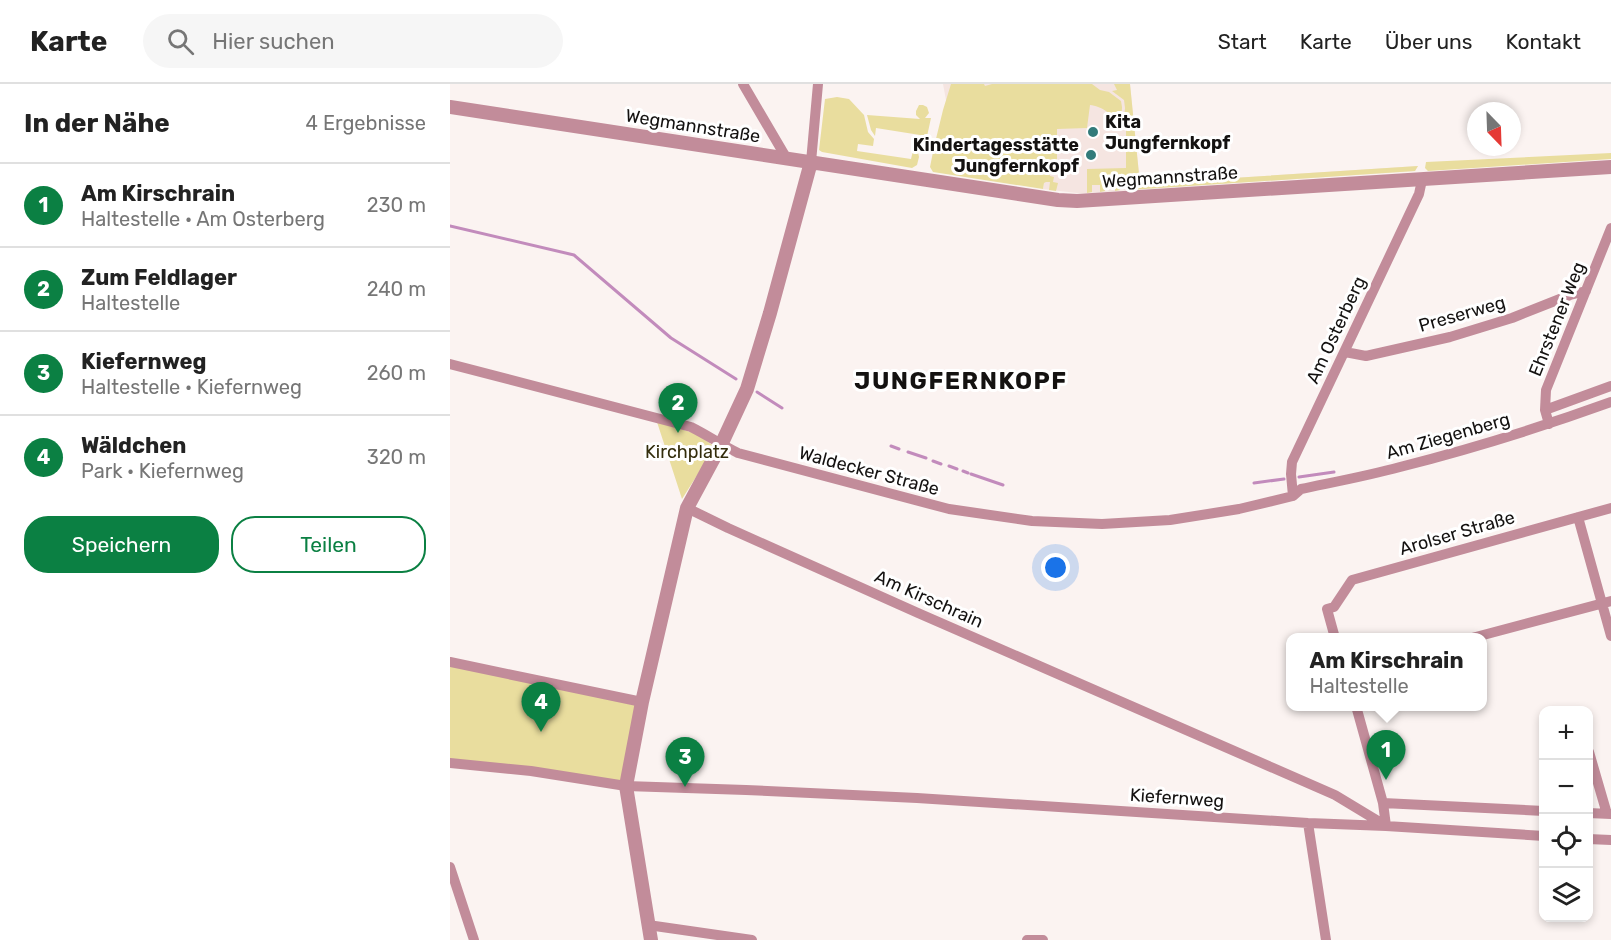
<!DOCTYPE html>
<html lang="de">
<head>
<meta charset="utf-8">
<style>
  :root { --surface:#fff; --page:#f6f6f6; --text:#222; --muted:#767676; --line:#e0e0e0; --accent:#0b8043 }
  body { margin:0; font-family:Rubik,sans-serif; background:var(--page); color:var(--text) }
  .controls { position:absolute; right:18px; bottom:18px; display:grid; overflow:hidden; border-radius:12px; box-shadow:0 3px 9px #0003 }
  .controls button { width:54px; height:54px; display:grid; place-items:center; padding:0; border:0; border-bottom:2px solid var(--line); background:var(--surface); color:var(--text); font:30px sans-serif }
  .compass { position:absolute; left:1017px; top:18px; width:54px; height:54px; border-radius:50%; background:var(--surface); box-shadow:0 3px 9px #0003; rotate:157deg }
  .you { position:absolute; left:606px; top:484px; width:21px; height:21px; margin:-15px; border:4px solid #fff; border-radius:50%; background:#1a73e8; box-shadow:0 0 0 9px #1a73e833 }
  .badge { display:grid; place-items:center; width:39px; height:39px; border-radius:50%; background:var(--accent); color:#fff; font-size:20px; font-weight:700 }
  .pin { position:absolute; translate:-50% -50px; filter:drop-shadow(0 2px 3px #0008) }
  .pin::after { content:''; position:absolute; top:32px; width:21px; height:18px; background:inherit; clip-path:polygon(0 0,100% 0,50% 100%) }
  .popup { position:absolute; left:836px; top:549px; width:201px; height:78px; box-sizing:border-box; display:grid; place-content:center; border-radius:12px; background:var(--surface); filter:drop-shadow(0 2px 4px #0005); font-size:20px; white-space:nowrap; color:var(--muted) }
  .popup b { font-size:22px; color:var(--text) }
  .popup::after { content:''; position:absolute; left:50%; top:100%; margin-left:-12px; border:12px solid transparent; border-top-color:var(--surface) }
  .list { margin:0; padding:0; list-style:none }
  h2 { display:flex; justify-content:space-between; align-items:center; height:78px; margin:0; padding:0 24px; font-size:26px }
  h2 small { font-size:20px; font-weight:400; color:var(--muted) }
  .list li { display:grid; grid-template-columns:39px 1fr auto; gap:18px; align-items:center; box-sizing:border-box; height:84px; padding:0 24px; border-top:2px solid var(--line) }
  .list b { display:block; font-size:22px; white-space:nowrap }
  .list p { margin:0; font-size:20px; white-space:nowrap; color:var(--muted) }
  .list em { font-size:20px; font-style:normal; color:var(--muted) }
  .actions { display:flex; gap:12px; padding:18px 24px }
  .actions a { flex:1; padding:14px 0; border:2px solid var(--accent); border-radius:24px; text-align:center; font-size:21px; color:var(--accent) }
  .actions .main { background:var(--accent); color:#fff }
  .icon { flex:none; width:33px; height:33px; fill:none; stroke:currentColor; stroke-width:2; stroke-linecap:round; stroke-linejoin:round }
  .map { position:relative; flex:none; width:1161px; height:856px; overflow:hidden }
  header { display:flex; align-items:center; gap:36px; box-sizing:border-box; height:84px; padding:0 30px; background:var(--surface); border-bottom:2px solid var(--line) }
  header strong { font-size:28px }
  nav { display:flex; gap:33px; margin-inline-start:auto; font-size:21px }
  .search { width:420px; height:54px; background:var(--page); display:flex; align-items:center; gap:15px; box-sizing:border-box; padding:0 21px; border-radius:33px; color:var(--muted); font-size:22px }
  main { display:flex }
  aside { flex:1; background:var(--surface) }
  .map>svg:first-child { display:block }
</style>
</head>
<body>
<header>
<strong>Karte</strong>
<div class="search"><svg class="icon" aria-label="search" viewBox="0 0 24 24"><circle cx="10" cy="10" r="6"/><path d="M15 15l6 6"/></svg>Hier suchen</div>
<nav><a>Start</a><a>Karte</a><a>Über uns</a><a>Kontakt</a></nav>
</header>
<main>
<aside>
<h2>In der Nähe<small>4 Ergebnisse</small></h2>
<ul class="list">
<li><span class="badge">1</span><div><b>Am Kirschrain</b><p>Haltestelle · Am Osterberg</p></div><em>230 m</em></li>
<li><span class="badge">2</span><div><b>Zum Feldlager</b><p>Haltestelle</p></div><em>240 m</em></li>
<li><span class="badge">3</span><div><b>Kiefernweg</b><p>Haltestelle · Kiefernweg</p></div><em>260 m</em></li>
<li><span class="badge">4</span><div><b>Wäldchen</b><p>Park · Kiefernweg</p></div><em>320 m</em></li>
</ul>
<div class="actions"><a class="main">Speichern</a><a>Teilen</a></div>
</aside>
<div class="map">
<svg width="1161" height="856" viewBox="0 0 1161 856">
  <rect width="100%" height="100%" fill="#fbf3f1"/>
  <path fill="#f5e5e1" d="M493,0H680L690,100L968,82L965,87L637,109H627L593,105L607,14L496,16Z"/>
  <path fill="#e9dd9e" d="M501,0H534L535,2L542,0H642L650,6L659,8L671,17L672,23L671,44H661C666,30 653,23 640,21L637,44L607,45V85H599L600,92L604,93L603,98L608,99L606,107L599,106L600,98H596L594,99L593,105L483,88L480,83L484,63L493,26Z
    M664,0H680L690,100L968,82L965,87L679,106V99H670V106L665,107V100H655V107L650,108V101H642V108L637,109V85L676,84V45H673L675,24L674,16L662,7L667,6Z
    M387,13L399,15L414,31L418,48L424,55L423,62L408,60L407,67L461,75L463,67L468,68L469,73L467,81L462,84L372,68L369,66L375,15Z
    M469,21H473L477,23L479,29L475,34H481L476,57L470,59V51L426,44L425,52L421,46L417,31L470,35L466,31V27Z
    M1161,69V75L978,87L975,84L976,78Z
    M207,338L247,350L265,363L232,415Z
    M0,578L186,617L174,699L0,679Z"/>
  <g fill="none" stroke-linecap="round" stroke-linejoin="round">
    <path stroke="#c28bbc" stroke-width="3" d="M0,142L124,171L221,254L286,295
      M307,308L332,324
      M441,362L449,365
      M458,368L476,374
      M483,377L491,380
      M499,382L507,385
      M513,387L518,389
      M521,390L553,401
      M849,393L884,388
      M804,399L834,395"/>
    <path stroke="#c28c9a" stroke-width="10" d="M293,0L337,75
      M361,78L368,0
      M895,268L916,272L1000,253L1062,234L1120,211L1136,207
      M0,280L241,343C257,351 272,361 288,369L499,425L582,437L652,440L720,436L789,425L843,412
      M1095,326L1161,302
      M1099,340L1095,326L1096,306L1161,144
      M843,412L841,390L842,378L969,110L972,96
      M843,412L851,405C884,398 917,392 950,383C1021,365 1092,343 1161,318
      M237,424L278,444L468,529L885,711L933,740
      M1128,433L1161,552
      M885,554L877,525L884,523L902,496L1161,424
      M1022,554L1161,517
      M0,578L192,618
      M906,622L933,719L936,742
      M1139,668L1157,730
      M0,679L81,687L176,702L296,706L467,714L858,739L936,742L1094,752
      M933,719L1094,727
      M1138,729L1161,730
      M858,739L876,856
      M1138,755L1161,756
      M0,783L24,856
      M198,841L302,856
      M577,856H593"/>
    <path stroke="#c28c9a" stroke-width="14" d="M0,23L608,116L627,117L1161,83
      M201,856L176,702L192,618L237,424L271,361L297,305L320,229L361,78"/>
  </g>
  <g fill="#327b7a" stroke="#fff" stroke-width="2">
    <circle cx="643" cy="48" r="6"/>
    <circle cx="641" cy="71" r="6"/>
  </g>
  <g text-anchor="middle" stroke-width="6" stroke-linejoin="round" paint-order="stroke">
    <g font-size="18" font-weight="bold" fill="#141211" stroke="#fff" text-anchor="start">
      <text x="655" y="44">Kita<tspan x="655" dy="21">Jungfernkopf</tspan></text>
      <text x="629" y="67" text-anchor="end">Kindertagesstätte<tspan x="629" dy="21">Jungfernkopf</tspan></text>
    </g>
    <g font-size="18" fill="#141211" stroke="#fff">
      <text transform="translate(243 42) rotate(9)" y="6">Wegmannstraße</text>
      <text transform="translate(720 93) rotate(-4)" y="6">Wegmannstraße</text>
      <text transform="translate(1012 230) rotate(-16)" y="6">Preserweg</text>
      <text transform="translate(1107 235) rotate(-68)" y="6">Ehrstener Weg</text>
      <text transform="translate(886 246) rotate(-65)" y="6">Am Osterberg</text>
      <text transform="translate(998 352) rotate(-16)" y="6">Am Ziegenberg</text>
      <text transform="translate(419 387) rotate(15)" y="6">Waldecker Straße</text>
      <text transform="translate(1007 449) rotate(-16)" y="6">Arolser Straße</text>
      <text transform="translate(479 515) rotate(24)" y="6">Am Kirschrain</text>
      <text transform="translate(727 714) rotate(4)" y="6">Kiefernweg</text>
    </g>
    <g font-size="18" fill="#332d0c" stroke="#fff">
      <text x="237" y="374">Kirchplatz</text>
    </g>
    <g font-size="24" font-weight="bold" letter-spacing="1.5" fill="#141211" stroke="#fff">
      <text x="511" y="305">JUNGFERNKOPF</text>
    </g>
  </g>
</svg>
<div class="controls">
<button>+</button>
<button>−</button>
<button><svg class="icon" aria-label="locate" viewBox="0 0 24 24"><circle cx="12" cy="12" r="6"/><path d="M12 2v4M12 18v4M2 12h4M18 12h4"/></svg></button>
<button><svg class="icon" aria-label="layers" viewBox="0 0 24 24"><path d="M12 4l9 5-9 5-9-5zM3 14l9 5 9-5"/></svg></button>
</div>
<svg class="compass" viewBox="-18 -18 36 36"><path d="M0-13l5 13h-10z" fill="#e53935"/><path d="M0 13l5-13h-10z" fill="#767676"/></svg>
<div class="you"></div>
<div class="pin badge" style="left:936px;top:696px">1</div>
<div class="popup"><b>Am Kirschrain</b>Haltestelle</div>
<div class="pin badge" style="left:228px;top:349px">2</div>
<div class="pin badge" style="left:235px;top:703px">3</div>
<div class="pin badge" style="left:91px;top:648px">4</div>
</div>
</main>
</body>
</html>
